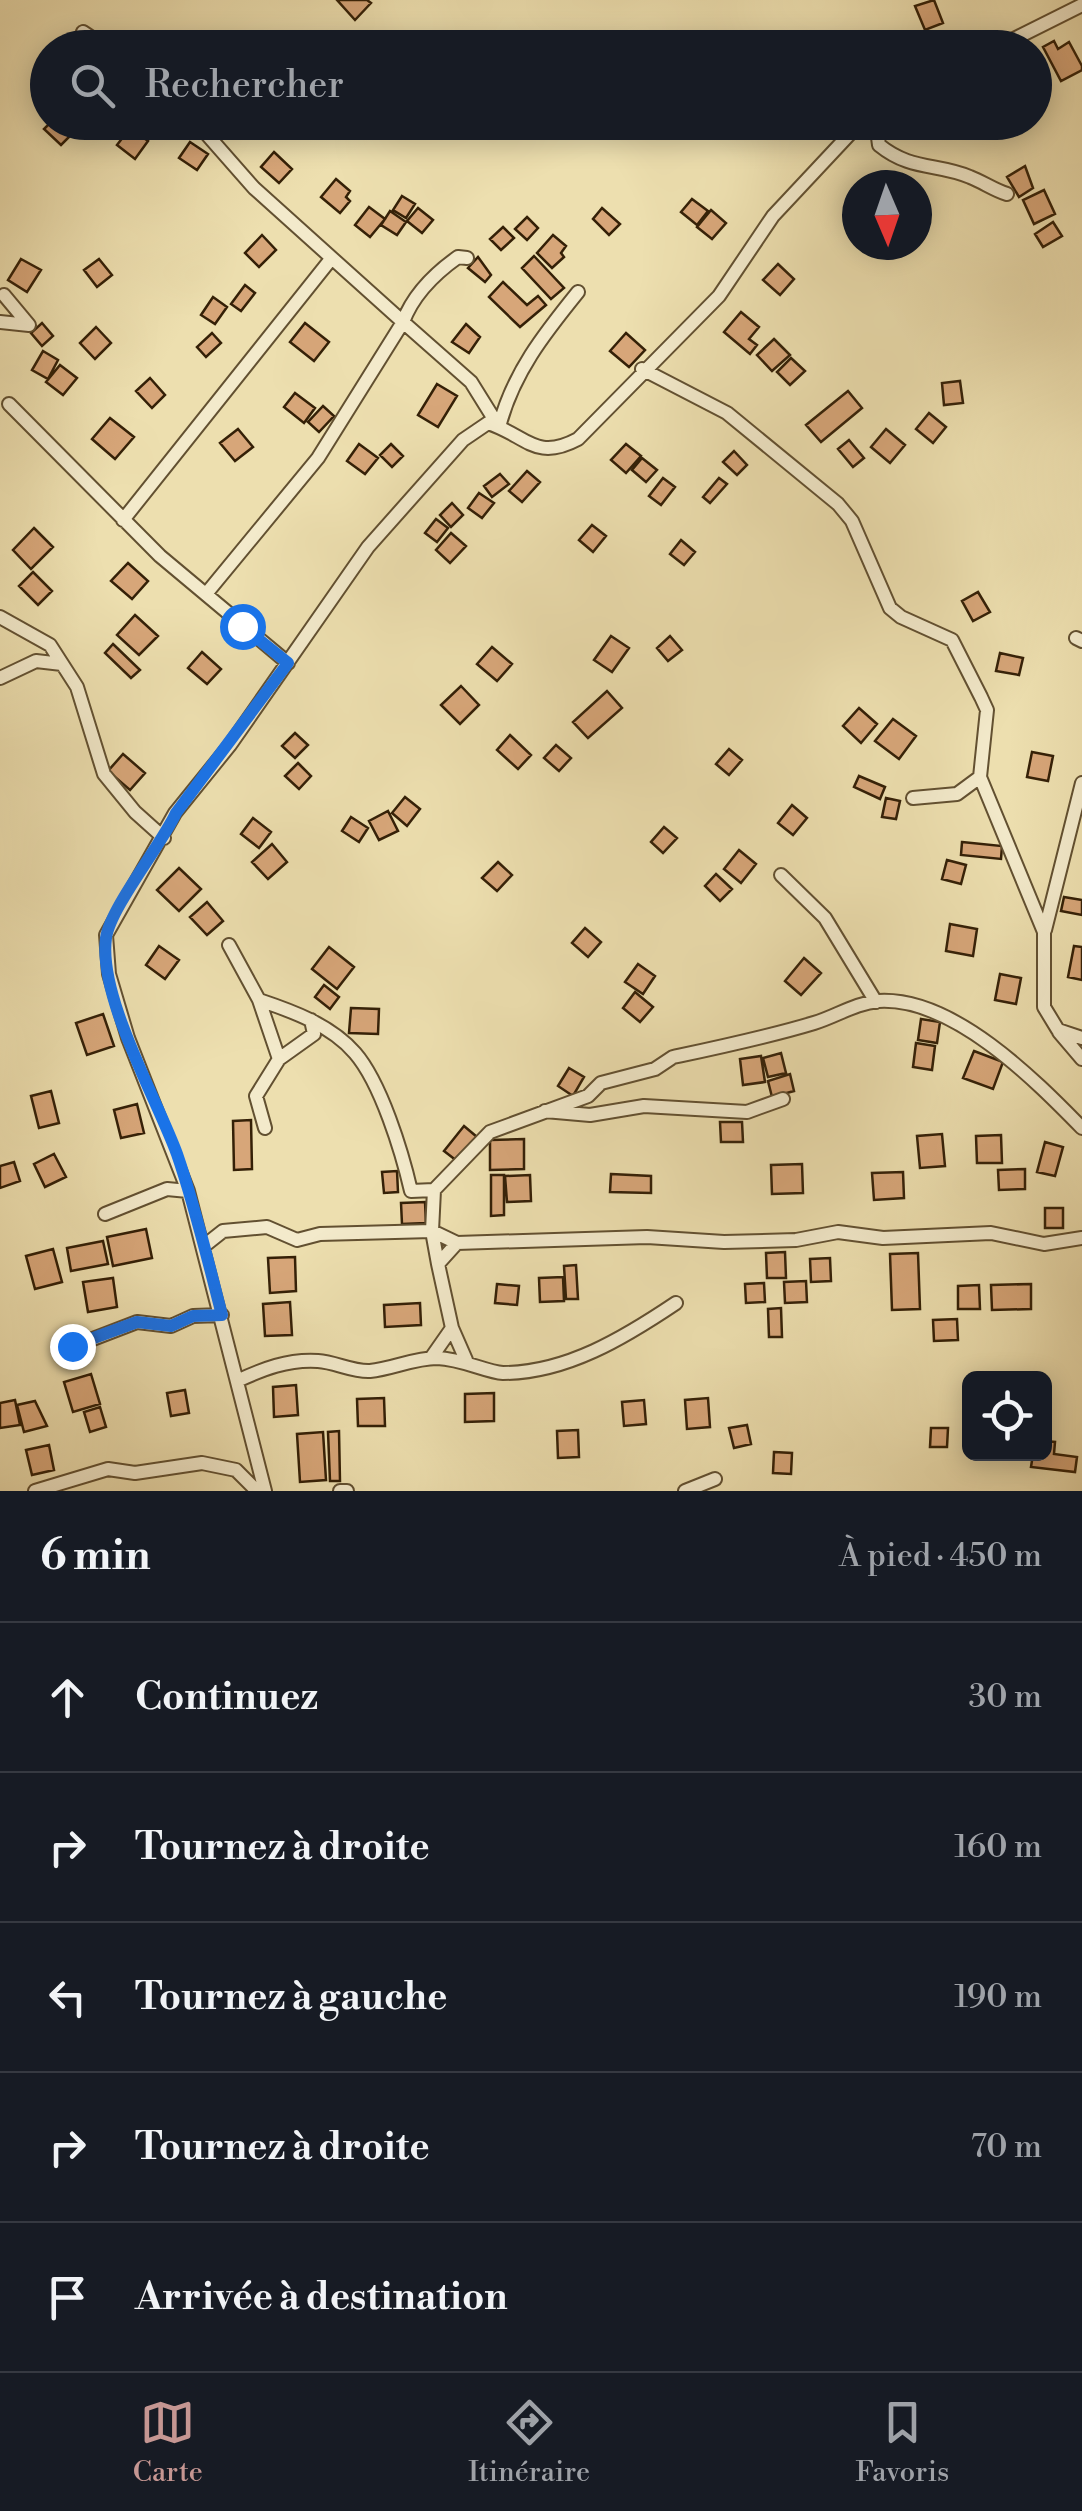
<!DOCTYPE html>
<html lang="fr">
<head>
<meta charset="utf-8">
<style>
  :root { --surface:#171b24; --page:#242831; --text:#f1f3f6; --muted:#9ea1a6; --line:#363941; --accent:#c59692 }
  body { margin:0; font-family:"Libre Bodoni",serif; background:var(--page); color:var(--text) }
  .controls { position:absolute; right:30px; bottom:30px; display:grid; overflow:hidden; border-radius:15px; box-shadow:0 5px 25px #0003 }
  .controls button { width:90px; height:90px; display:grid; place-items:center; padding:0; border:0; border-bottom:2px solid var(--line); background:var(--surface); color:var(--text); font:50px sans-serif }
  .compass { position:absolute; left:842px; top:170px; width:90px; height:90px; border-radius:50%; background:var(--surface); box-shadow:0 5px 25px #0003; rotate:178deg }
  .stop { position:absolute; width:30px; height:30px; margin:-22px; border:8px solid #1a73e8; border-radius:50%; background:#fff }
  .stop.end { background:#1a73e8; border-color:#fff; box-shadow:0 2px 10px #0008 }
  .list { margin:0; padding:0; list-style:none }
  h2 { display:flex; justify-content:space-between; align-items:center; height:130px; margin:0; padding:0 40px; font-size:42px }
  h2 small { font-size:32px; font-weight:400; color:var(--muted) }
  .list li { display:grid; grid-template-columns:65px 1fr auto; gap:30px; align-items:center; box-sizing:border-box; height:150px; padding:0 40px; border-top:2px solid var(--line) }
  .list b { display:block; font-size:38px; white-space:nowrap }
  .list em { font-size:32px; font-style:normal; color:var(--muted) }
  .icon { flex:none; width:55px; height:55px; fill:none; stroke:currentColor; stroke-width:2; stroke-linecap:round; stroke-linejoin:round }
  .map { position:relative; flex:none; width:1082px; height:1491px; overflow:hidden }
  .search { position:absolute; background:var(--surface); box-shadow:0 5px 25px #0003; left:30px; right:30px; top:30px; height:110px; display:flex; align-items:center; gap:25px; box-sizing:border-box; padding:0 35px; border-radius:55px; color:var(--muted); font-size:38px }
  .sheet { height:880px; background:var(--surface) }
  nav { display:flex; justify-content:space-around; align-items:center; box-sizing:border-box; height:140px; border-top:2px solid var(--line); background:var(--surface); font-size:28px; color:var(--muted) }
  nav a { display:grid; justify-items:center; gap:5px }
  nav .on { color:var(--accent) }
  .map>svg:first-child { display:block }
</style>
</head>
<body>
<div class="map">
<svg width="1082" height="1491" viewBox="0 0 1082 1491">
  <rect width="100%" height="100%" fill="#eddfaf"/>
  <filter id="stains"><feTurbulence type="fractalNoise" baseFrequency=".002" numOctaves="4"/><feColorMatrix values="0 0 0 0 .2 0 0 0 0 .09 0 0 0 0 .02 0 0 0 .5 -.17"/></filter>
  <radialGradient id="worn" r=".72"><stop offset=".6" stop-color="#630" stop-opacity="0"/><stop offset="1" stop-color="#630" stop-opacity=".3"/></radialGradient>
  <path fill="#d7a679" stroke="#342007" stroke-width="2.5" d="M337,0H367L371,3L355,20Z
    M934,0L943,23L925,30L915,6Z
    M1054,41L1058,49L1069,42L1082,66V70L1061,81L1043,47Z
    M51,122H68L76,130L61,145L44,129Z
    M130,128L148,141L135,159L117,145Z
    M190,142L208,154L197,170L179,158Z
    M274,152L292,169L279,183L261,167Z
    M1025,166L1033,188L1019,197L1007,177Z
    M336,179L350,191L346,197L350,201L340,213L321,197Z
    M1044,190L1055,214L1034,224L1023,200Z
    M402,196L415,204L406,218L393,210Z
    M692,199L708,211L697,225L681,212Z
    M369,207L385,219L370,237L355,225Z
    M418,208L433,220L422,233L407,221Z
    M602,208L620,224L609,235L593,219Z
    M711,210L726,223L712,239L697,227Z
    M390,211L406,222L397,235L381,225Z
    M527,217L538,228L527,240L515,229Z
    M1053,222L1062,236L1043,247L1035,234Z
    M503,227L514,238L501,250L490,239Z
    M262,235L276,250L259,267L245,253Z
    M553,235L566,246L561,253L564,257L552,268L537,253Z
    M534,256L564,288L551,299L522,268Z
    M478,257L491,275L485,282L468,268Z
    M21,259L41,270L27,292L8,280Z
    M99,259L112,275L97,287L84,270Z
    M778,264L794,279L780,295L763,280Z
    M503,282L527,305L538,296L546,305L520,327L489,297Z
    M245,285L255,293L241,311L231,304Z
    M213,297L227,307L215,324L201,315Z
    M741,312L759,327L749,339L757,345L750,354L724,332Z
    M42,323L53,336L42,346L31,333Z
    M305,323L329,342L314,361L290,342Z
    M466,324L480,337L469,353L452,342Z
    M96,327L111,343L95,359L80,343Z
    M212,333L221,343L206,357L197,347Z
    M626,333L645,350L629,367L610,351Z
    M774,339L790,355L772,371L757,355Z
    M43,351L58,360L48,379L32,370Z
    M791,358L805,371L790,385L777,372Z
    M60,365L77,378L63,395L46,382Z
    M150,378L165,395L152,408L136,391Z
    M960,381L963,403L944,405L942,383Z
    M437,384L457,396L438,427L418,415Z
    M848,391L862,408L821,442L806,425Z
    M295,393L315,408L304,423L284,407Z
    M323,406L334,416L319,432L308,422Z
    M929,413L946,427L933,443L916,429Z
    M110,418L134,437L115,459L92,439Z
    M238,429L253,447L235,461L220,443Z
    M886,429L905,445L890,463L871,447Z
    M849,440L864,458L853,467L838,449Z
    M359,444L378,458L365,474L347,461Z
    M391,444L403,456L392,467L380,455Z
    M626,444L641,456L626,473L611,460Z
    M734,451L747,465L737,475L723,462Z
    M642,458L657,470L646,482L632,470Z
    M527,471L540,482L522,502L509,491Z
    M500,474L509,484L492,497L484,486Z
    M663,478L675,487L661,505L649,496Z
    M719,478L727,484L710,503L703,497Z
    M479,493L494,503L482,518L468,508Z
    M452,503L463,515L451,527L440,515Z
    M436,519L448,528L437,542L425,533Z
    M592,525L606,536L593,552L579,540Z
    M34,528L53,547L31,569L13,550Z
    M451,533L466,546L450,563L436,550Z
    M681,540L695,552L684,565L670,554Z
    M128,563L148,581L132,599L111,581Z
    M33,572L52,591L38,605L19,586Z
    M978,592L990,612L973,621L962,601Z
    M135,615L158,636L139,655L117,635Z
    M611,636L629,648L612,672L594,660Z
    M670,636L682,650L668,661L657,648Z
    M113,644L140,670L131,678L105,653Z
    M492,647L512,664L497,681L477,664Z
    M202,652L221,669L207,684L188,668Z
    M1000,653L1023,658L1019,675L996,671Z
    M461,686L479,705L460,724L441,705Z
    M607,691L622,708L588,738L573,722Z
    M859,708L877,724L861,743L843,726Z
    M893,719L916,736L899,759L875,741Z
    M295,733L308,745L295,758L282,746Z
    M510,735L531,755L518,769L497,750Z
    M556,745L571,758L559,771L544,758Z
    M729,749L742,760L729,775L716,764Z
    M1032,752L1053,756L1048,781L1027,777Z
    M123,754L145,773L130,790L108,771Z
    M298,763L311,776L299,789L285,776Z
    M859,776L885,787L880,799L854,787Z
    M405,797L420,809L407,826L392,813Z
    M886,798L900,801L896,819L882,817Z
    M792,805L807,818L793,835L778,823Z
    M388,811L398,831L379,840L369,821Z
    M351,817L368,828L359,842L342,831Z
    M253,818L271,832L259,848L241,834Z
    M664,827L677,838L663,853L651,842Z
    M962,842L1002,846L1001,859L961,855Z
    M272,844L287,862L268,879L252,862Z
    M739,850L756,864L741,883L724,869Z
    M947,860L966,865L961,884L942,879Z
    M498,862L512,875L497,891L482,878Z
    M179,868L201,889L179,911L157,890Z
    M716,874L732,889L720,901L705,886Z
    M1064,897L1082,900V915L1061,911Z
    M207,902L223,921L207,935L190,917Z
    M950,924L977,929L973,956L946,951Z
    M585,928L601,942L588,957L572,943Z
    M159,946L179,960L165,979L146,965Z
    M1074,946L1082,947V980L1068,977Z
    M329,947L354,967L337,989L312,969Z
    M804,958L821,973L801,995L785,981Z
    M638,964L655,976L643,994L625,982Z
    M1000,974L1021,978L1016,1004L995,1000Z
    M324,985L339,997L330,1009L315,997Z
    M635,992L653,1007L640,1022L623,1008Z
    M351,1008L379,1009L378,1034L349,1033Z
    M103,1014L114,1046L87,1055L76,1023Z
    M921,1019L940,1022L937,1043L918,1040Z
    M916,1043L935,1046L932,1070L913,1067Z
    M974,1051L1003,1062L993,1089L963,1078Z
    M781,1053L786,1073L768,1077L763,1058Z
    M761,1056L765,1082L743,1085L740,1059Z
    M569,1068L584,1077L573,1096L558,1086Z
    M790,1074L794,1091L772,1097L768,1081Z
    M51,1091L59,1123L39,1128L31,1096Z
    M137,1104L144,1133L121,1138L114,1110Z
    M251,1120L252,1169L234,1170L233,1121Z
    M720,1122H742L743,1142H721Z
    M464,1126L477,1137L457,1161L444,1151Z
    M942,1134L945,1166L920,1168L917,1136Z
    M1001,1135L1002,1163H977L976,1136Z
    M524,1139V1169L490,1170V1140Z
    M1045,1142L1063,1147L1055,1176L1037,1172Z
    M54,1154L66,1177L45,1187L34,1164Z
    M14,1162L20,1181L0,1188V1166Z
    M802,1164L803,1193L772,1194L771,1165Z
    M1025,1169V1189L999,1190L998,1170Z
    M397,1171L398,1192L384,1193L382,1172Z
    M903,1172L904,1198L874,1200L872,1173Z
    M611,1174L651,1176V1193L610,1192Z
    M491,1175H504V1215L491,1216Z
    M530,1175L531,1201L507,1202L505,1176Z
    M425,1202L426,1223L402,1224L401,1203Z
    M1045,1208H1063V1228H1045Z
    M146,1229L152,1258L113,1266L107,1237Z
    M103,1241L108,1264L71,1271L67,1248Z
    M53,1249L62,1282L35,1289L26,1256Z
    M785,1252L786,1278H767L766,1253Z
    M918,1253L920,1309L892,1310L890,1254Z
    M295,1257L296,1291L270,1293L268,1258Z
    M830,1258L831,1281L811,1282L810,1259Z
    M576,1265L578,1299H566L564,1266Z
    M563,1277L564,1301L540,1302L539,1278Z
    M113,1278L117,1307L88,1312L83,1282Z
    M806,1281L807,1302L785,1303L784,1282Z
    M764,1283L765,1302L746,1303L745,1284Z
    M497,1284L519,1286L517,1305L495,1303Z
    M1031,1284V1309L992,1310L991,1285Z
    M979,1285L980,1309H958V1286Z
    M290,1302L292,1335L265,1336L263,1304Z
    M420,1303L421,1325L385,1327L384,1305Z
    M781,1308L782,1337H769L768,1309Z
    M957,1319L958,1340L934,1341L933,1320Z
    M91,1374L100,1404L73,1412L64,1382Z
    M296,1385L298,1415L274,1417L273,1387Z
    M185,1390L189,1413L171,1416L167,1393Z
    M494,1393V1421L465,1422V1394Z
    M384,1398L385,1426H358L357,1399Z
    M708,1398L710,1427L687,1429L685,1400Z
    M15,1400L20,1425L0,1428V1403Z
    M644,1400L646,1424L624,1426L622,1402Z
    M35,1401L47,1426L24,1432L17,1405Z
    M100,1407L106,1427L90,1432L84,1412Z
    M747,1425L751,1444L734,1448L729,1428Z
    M931,1428H948L947,1447H930Z
    M578,1430L579,1457L558,1458L557,1431Z
    M339,1431L340,1481H330L328,1432Z
    M323,1432L326,1480L300,1482L297,1434Z
    M1044,1441L1055,1442L1054,1454L1077,1457L1075,1472L1031,1467L1033,1454H1044Z
    M49,1445L54,1470L32,1475L26,1450Z
    M774,1452L792,1453L791,1474L773,1473Z"/>
  <g fill="none" stroke-linecap="round" stroke-linejoin="round">
    <g stroke="#625031" stroke-width="16">
      <path id="minor" d="M83,32L107,48
        M996,48L1082,5
        M196,122L254,188L403,322L318,458L206,594
        M876,122L879,145C911,171 937,163 970,177C983,182 994,190 1007,194
        M467,258L458,257C434,274 413,295 403,322L471,382L499,427
        M0,322L29,325L4,295
        M642,369L727,413L838,504L852,521L890,608L901,617L952,640L981,697L987,710L980,777L1044,932V1007L1058,1030L1082,1038
        M9,404L160,556L288,663
        M499,427C513,373 544,334 578,292
        M123,520L331,259
        M0,617L50,645L77,687L104,774L135,812L164,838
        M1076,638L1082,641
        M0,678L36,661L62,664
        M913,798L957,794L980,777
        M781,875L825,918L876,1002
        M1045,930L1082,783
        M229,945L259,1000L279,1059L256,1096L265,1128
        M259,1000C292,1011 331,1025 355,1053C381,1083 402,1152 411,1191L434,1190
        M1059,1032L1082,1059
        M279,1059L314,1034L311,1020
        M545,1111L590,1115L644,1106L747,1112L783,1099
        M105,1214L167,1189L188,1191
        M457,1243L438,1264L452,1328L466,1360
        M204,1246L223,1231L267,1227L297,1240L320,1234L432,1231L457,1243L647,1237L724,1242L796,1240L838,1232L883,1238L991,1233L1044,1244L1082,1238
        M438,1264L432,1231L434,1190L490,1132L588,1096L601,1083L655,1069L673,1057C720,1047 768,1037 814,1023C837,1016 855,1003 879,1001C953,997 1034,1079 1082,1128
        M72,1347L137,1322L171,1326L193,1316L222,1315
        M431,1358L452,1328
        M237,1381C263,1369 288,1359 318,1361C335,1362 353,1372 370,1371C392,1369 414,1358 437,1358C463,1359 486,1372 503,1373C566,1373 624,1338 676,1303
        M35,1491L108,1469L135,1473L202,1463L236,1470L257,1491
        M265,1491L188,1191L128,1038L109,974L106,935L175,813L230,745L368,547L463,440L488,423C526,435 535,462 578,439L719,296L773,216L861,122
        M340,1491H347
        M685,1491L715,1479"/>
    </g>
    <use href="#minor" stroke="#f3eacb" stroke-width="12"/>
  </g>
  <g fill="none" stroke-linecap="round" stroke-linejoin="round">
    <path stroke="#1a73e8" stroke-width="12" d="M72,1346L137,1322L171,1326L193,1316L222,1315C208,1261 195,1206 177,1154C156,1097 98,996 106,938C110,908 162,844 176,813L288,663L242,626"/>
  </g>
  <rect width="100%" height="100%" filter="url(#stains)"/>
  <rect width="100%" height="100%" fill="url(#worn)"/>
</svg>
<div class="controls">
<button><svg class="icon" aria-label="locate" viewBox="0 0 24 24"><circle cx="12" cy="12" r="6"/><path d="M12 2v4M12 18v4M2 12h4M18 12h4"/></svg></button>
</div>
<svg class="compass" viewBox="-18 -18 36 36"><path d="M0-13l5 13h-10z" fill="#e53935"/><path d="M0 13l5-13h-10z" fill="#9ea1a6"/></svg>
<div class="stop" style="left:242px;top:626px"></div>
<div class="stop end" style="left:72px;top:1346px"></div>
<div class="search"><svg class="icon" aria-label="search" viewBox="0 0 24 24"><circle cx="10" cy="10" r="6"/><path d="M15 15l6 6"/></svg>Rechercher</div>
</div>
<section class="sheet">
<h2>6 min<small>À pied · 450 m</small></h2>
<ul class="list">
<li><svg class="icon" aria-label="ahead" viewBox="0 0 24 24"><path d="M12 20V5M6 11l6-6 6 6"/></svg><div><b>Continuez</b></div><em>30 m</em></li>
<li><svg class="icon" aria-label="right" viewBox="0 0 24 24"><path d="M7 20v-9h11M14 6l5 5-5 5"/></svg><div><b>Tournez à droite</b></div><em>160 m</em></li>
<li><svg class="icon" aria-label="left" viewBox="0 0 24 24"><path d="M17 20v-9H6M10 6l-5 5 5 5"/></svg><div><b>Tournez à gauche</b></div><em>190 m</em></li>
<li><svg class="icon" aria-label="right" viewBox="0 0 24 24"><path d="M7 20v-9h11M14 6l5 5-5 5"/></svg><div><b>Tournez à droite</b></div><em>70 m</em></li>
<li><svg class="icon" aria-label="arrive" viewBox="0 0 24 24"><path d="M6 21V4h12l-3 4 3 4H6"/></svg><div><b>Arrivée à destination</b></div></li>
</ul>
</section>
<nav>
<a class="on"><svg class="icon" aria-label="map" viewBox="0 0 24 24"><path d="M3 6l6-2 6 2 6-2v14l-6 2-6-2-6 2zM9 4v14M15 6v14"/></svg>Carte</a>
<a><svg class="icon" aria-label="directions" viewBox="0 0 24 24"><path d="M12 3l9 9-9 9-9-9zM9 14v-3h6M13 9l2 2-2 2"/></svg>Itinéraire</a>
<a><svg class="icon" aria-label="saved" viewBox="0 0 24 24"><path d="M7 4h10v16l-5-4-5 4z"/></svg>Favoris</a>
</nav>
</body>
</html>
